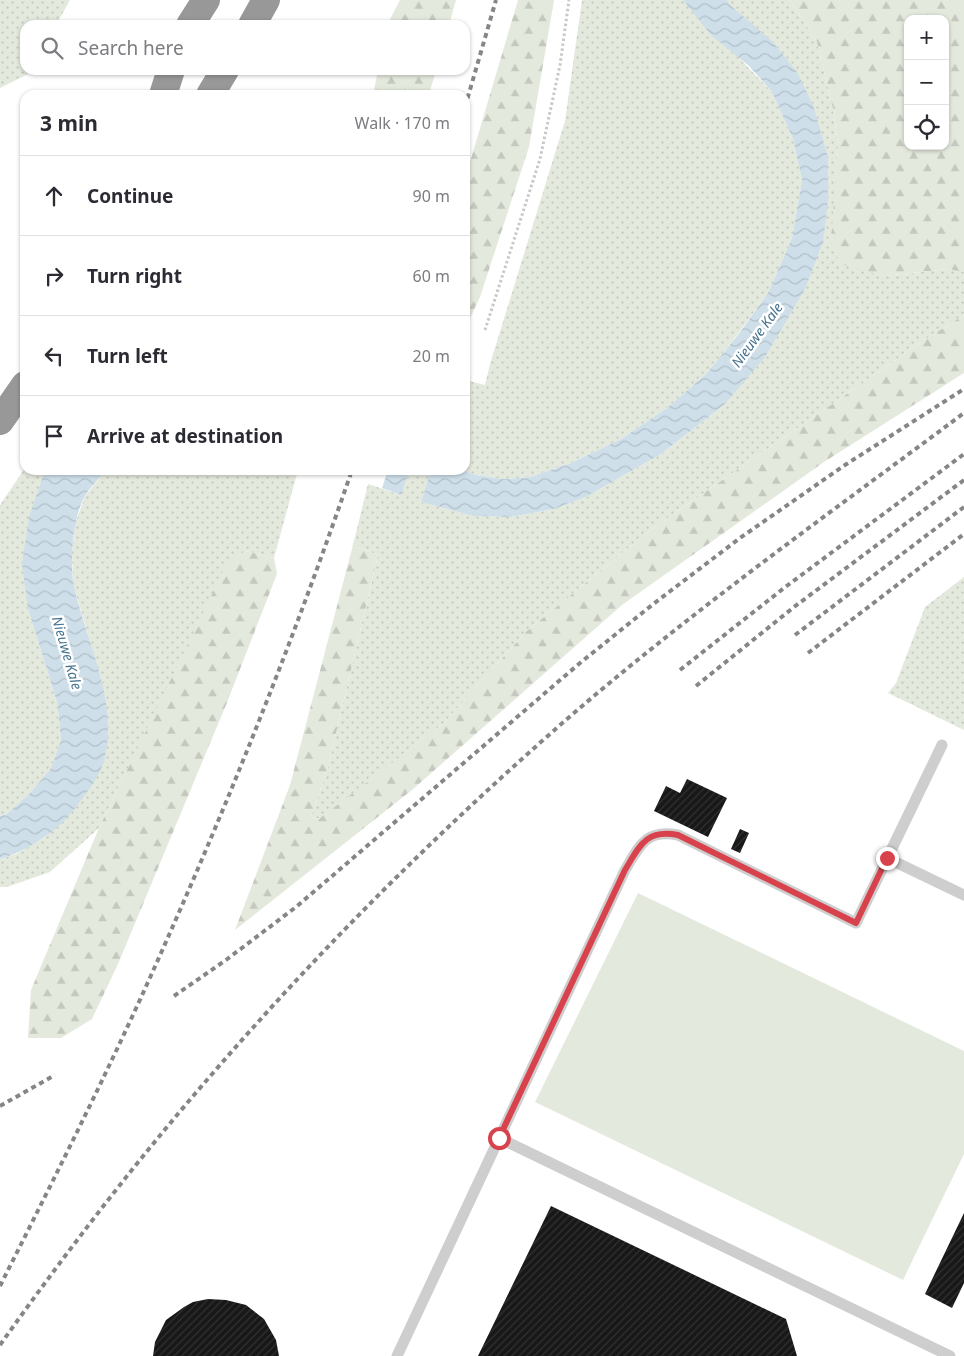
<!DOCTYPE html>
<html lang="en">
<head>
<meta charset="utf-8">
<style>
  :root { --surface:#fff; --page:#f7f7f7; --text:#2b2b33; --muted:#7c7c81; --line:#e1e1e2 }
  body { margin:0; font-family:"Noto Sans",sans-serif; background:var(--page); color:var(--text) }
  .controls { position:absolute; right:15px; top:15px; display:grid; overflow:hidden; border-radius:10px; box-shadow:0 1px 4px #0004 }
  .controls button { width:45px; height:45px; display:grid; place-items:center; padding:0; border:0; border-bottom:1px solid var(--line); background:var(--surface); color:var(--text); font:25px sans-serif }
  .stop { position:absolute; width:15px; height:15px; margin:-11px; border:4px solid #d8424d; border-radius:50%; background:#fff }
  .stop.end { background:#d8424d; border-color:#fff; box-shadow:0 1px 5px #0008 }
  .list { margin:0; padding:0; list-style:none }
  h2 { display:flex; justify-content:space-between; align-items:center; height:65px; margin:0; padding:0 20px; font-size:21px }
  h2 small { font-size:16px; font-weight:400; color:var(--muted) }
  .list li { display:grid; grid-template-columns:32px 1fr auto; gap:15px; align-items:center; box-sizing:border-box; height:80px; padding:0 20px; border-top:1px solid var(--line) }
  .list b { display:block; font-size:19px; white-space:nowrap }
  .list em { font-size:16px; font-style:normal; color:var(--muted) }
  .icon { flex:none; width:28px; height:28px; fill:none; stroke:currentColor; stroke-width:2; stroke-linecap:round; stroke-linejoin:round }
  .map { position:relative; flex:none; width:964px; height:1356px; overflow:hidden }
  .search { position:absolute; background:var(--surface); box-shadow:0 1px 4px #0004; left:20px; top:20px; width:450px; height:55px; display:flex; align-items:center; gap:12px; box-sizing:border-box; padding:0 18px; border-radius:15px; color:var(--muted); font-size:19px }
  .panel { position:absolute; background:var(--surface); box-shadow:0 1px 4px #0004; left:20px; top:90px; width:450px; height:385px; border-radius:15px }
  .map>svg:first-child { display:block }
</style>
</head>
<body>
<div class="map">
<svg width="964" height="1356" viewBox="0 0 964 1356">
  <defs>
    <pattern id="grass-dots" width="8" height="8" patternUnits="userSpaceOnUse" patternTransform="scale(1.25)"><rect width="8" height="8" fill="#e4e9dd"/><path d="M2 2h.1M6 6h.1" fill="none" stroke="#c4c8be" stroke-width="1.8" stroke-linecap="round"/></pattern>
    <pattern id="forest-firs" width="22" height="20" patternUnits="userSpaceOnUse" patternTransform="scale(1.25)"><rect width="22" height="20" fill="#e4e9dd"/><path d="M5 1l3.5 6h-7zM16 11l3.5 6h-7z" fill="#c4c8be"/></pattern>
    <pattern id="water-waves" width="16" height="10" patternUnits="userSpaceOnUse" patternTransform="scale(1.25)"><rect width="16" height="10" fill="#cedfea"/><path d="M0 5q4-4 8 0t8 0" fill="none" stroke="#b1c0c9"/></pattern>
    <pattern id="building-hatch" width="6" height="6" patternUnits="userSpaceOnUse" patternTransform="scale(1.25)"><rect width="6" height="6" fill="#181818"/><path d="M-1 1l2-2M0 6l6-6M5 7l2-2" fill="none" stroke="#313131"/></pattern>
  </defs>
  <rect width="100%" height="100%" fill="#fff"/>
  <path fill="url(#grass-dots)" d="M0,0H70L56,25H25V70H30L28,74L0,88Z
    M582,0H683L772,92L793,139L802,180L792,238L769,291L741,330L706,374L667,408L621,439L571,463L530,477L504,479L476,475L462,470H465V380L485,385L490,364L565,121Z
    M727,0H790L817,42L833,109L838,145L836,182L884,276L948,269L962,271L964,272V315L929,337L649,531L527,631L444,723L320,819L311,817L328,767L378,555L353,545L368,484L401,495L409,472L403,470H431L421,502L473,516L511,517L554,509L586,497L661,454L724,405L828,201Z
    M25,468V470H46L44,473L28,609L57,702L61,740L51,768L31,792L7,814L0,816V505Z
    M106,470H298L274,558L246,551L128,768L99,828L50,872L7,887H0V859L16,854L44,838L71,813L102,682L73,584L72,552L75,524L85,496Z
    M964,577V730L888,693L896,683L925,607Z"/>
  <path fill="url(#forest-firs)" fill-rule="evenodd" d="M400,0H456L449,25H387Z
    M518,0H554L529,147L480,297L465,329V179Z
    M790,0H964V272L948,269L884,276L840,264L831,242L838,145L833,109L817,42ZM908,19H945V146H908Z
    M378,70H436L429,95H373Z
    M964,315V373L824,462L622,605L412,790L235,930L290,785L353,545L378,555L328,767L311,817L319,819L444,723L527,631L649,531L929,337Z
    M246,551L274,558L277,574L226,705L118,964L92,1019L61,1038H28L31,990L62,916L99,828L229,559Z"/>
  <path fill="#e4e9dd" d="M638,893L964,1051V1154L903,1280L535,1102Z"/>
  <path fill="url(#water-waves)" d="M683,0H727L730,5L773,42L797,72L813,105L828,157V201L823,242L805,289L765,357L724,405L661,454L586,497L554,509L511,517L473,516L421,502L431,470H462L476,475L504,479L530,477L571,463L621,439L667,408L706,374L741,331L769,291L792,238L802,180L793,139L772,92L749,66L711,35Z
    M46,470H106C100,478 90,487 85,496C77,510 75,526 73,540C72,555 71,572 74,586C86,641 118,699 105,757C101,775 88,791 77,806C58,831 30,850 0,859V816L7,814L31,792L51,768L61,740L57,702L28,609L22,564L29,517L44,473Z
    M388,470H403L409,472L401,495L382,488Z"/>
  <path fill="url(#building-hatch)" d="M687,779L727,798L708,837L654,811L666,786L680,793Z
    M740,829L749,833L740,853L731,849Z
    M551,1206L786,1319L797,1356H478Z
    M964,1213V1283L952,1308L925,1294Z
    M208,1299L226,1300L246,1305L264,1319L276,1340L279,1356H153L155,1342L166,1320L184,1307L193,1302Z"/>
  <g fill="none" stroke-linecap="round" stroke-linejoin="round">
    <path stroke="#c8c8c8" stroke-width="3" stroke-dasharray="2.5 2.5" stroke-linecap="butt" d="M485,330L540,159L560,65L569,0"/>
    <path stroke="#cecece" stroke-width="11" d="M887,858L964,895
      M499,1138L950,1356
      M397,1356L625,870C640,845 646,829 678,835L856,923L942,745"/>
    <path stroke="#989898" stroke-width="28" d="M190,25L206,0
      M252,25L266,0
      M163,95L171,70
      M210,95L225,70
      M0,421L25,385"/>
    <path stroke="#868686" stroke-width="4" stroke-dasharray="5 4" stroke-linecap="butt" d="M465,107L496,0
      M795,635L964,507
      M808,653L964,534
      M680,670L784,588L964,454
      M696,686L794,607L964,480
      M174,996L226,960L296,907L580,663L652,605L740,538L845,465L964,389
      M0,1106L55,1075
      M0,1286C57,1173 114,1060 165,944C234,789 297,630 352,470
      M0,1345C67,1251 137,1160 213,1073C322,947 441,829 567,719C693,610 830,513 964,413"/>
  </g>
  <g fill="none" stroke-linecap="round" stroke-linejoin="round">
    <path stroke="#d8424d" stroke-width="6" d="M499,1138L625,870C640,845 646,829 678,835L856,923L887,858"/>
  </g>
  <g text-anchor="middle" stroke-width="5" stroke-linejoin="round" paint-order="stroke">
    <g font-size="14" font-style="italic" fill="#44718d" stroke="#fff">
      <text transform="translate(757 335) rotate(-54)" y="5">Nieuwe Kale</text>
      <text transform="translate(67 653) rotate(74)" y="5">Nieuwe Kale</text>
    </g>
  </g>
</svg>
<div class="controls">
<button>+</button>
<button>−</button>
<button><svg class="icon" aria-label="locate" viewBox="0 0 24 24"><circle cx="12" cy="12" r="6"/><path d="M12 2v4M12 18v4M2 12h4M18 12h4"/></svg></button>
</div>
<div class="stop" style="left:499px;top:1138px"></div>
<div class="stop end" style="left:887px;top:858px"></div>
<div class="search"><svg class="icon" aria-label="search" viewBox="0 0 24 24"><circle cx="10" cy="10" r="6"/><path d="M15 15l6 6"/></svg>Search here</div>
<section class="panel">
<h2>3 min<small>Walk · 170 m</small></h2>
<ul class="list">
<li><svg class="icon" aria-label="ahead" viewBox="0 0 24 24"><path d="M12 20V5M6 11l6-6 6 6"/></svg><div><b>Continue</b></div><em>90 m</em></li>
<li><svg class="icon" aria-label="right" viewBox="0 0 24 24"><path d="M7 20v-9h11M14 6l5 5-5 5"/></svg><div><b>Turn right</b></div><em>60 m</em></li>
<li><svg class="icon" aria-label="left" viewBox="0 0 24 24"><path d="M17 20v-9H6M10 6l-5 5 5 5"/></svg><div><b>Turn left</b></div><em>20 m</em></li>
<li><svg class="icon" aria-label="arrive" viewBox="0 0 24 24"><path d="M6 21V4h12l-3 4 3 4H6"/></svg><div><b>Arrive at destination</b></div></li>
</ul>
</section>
</div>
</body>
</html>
